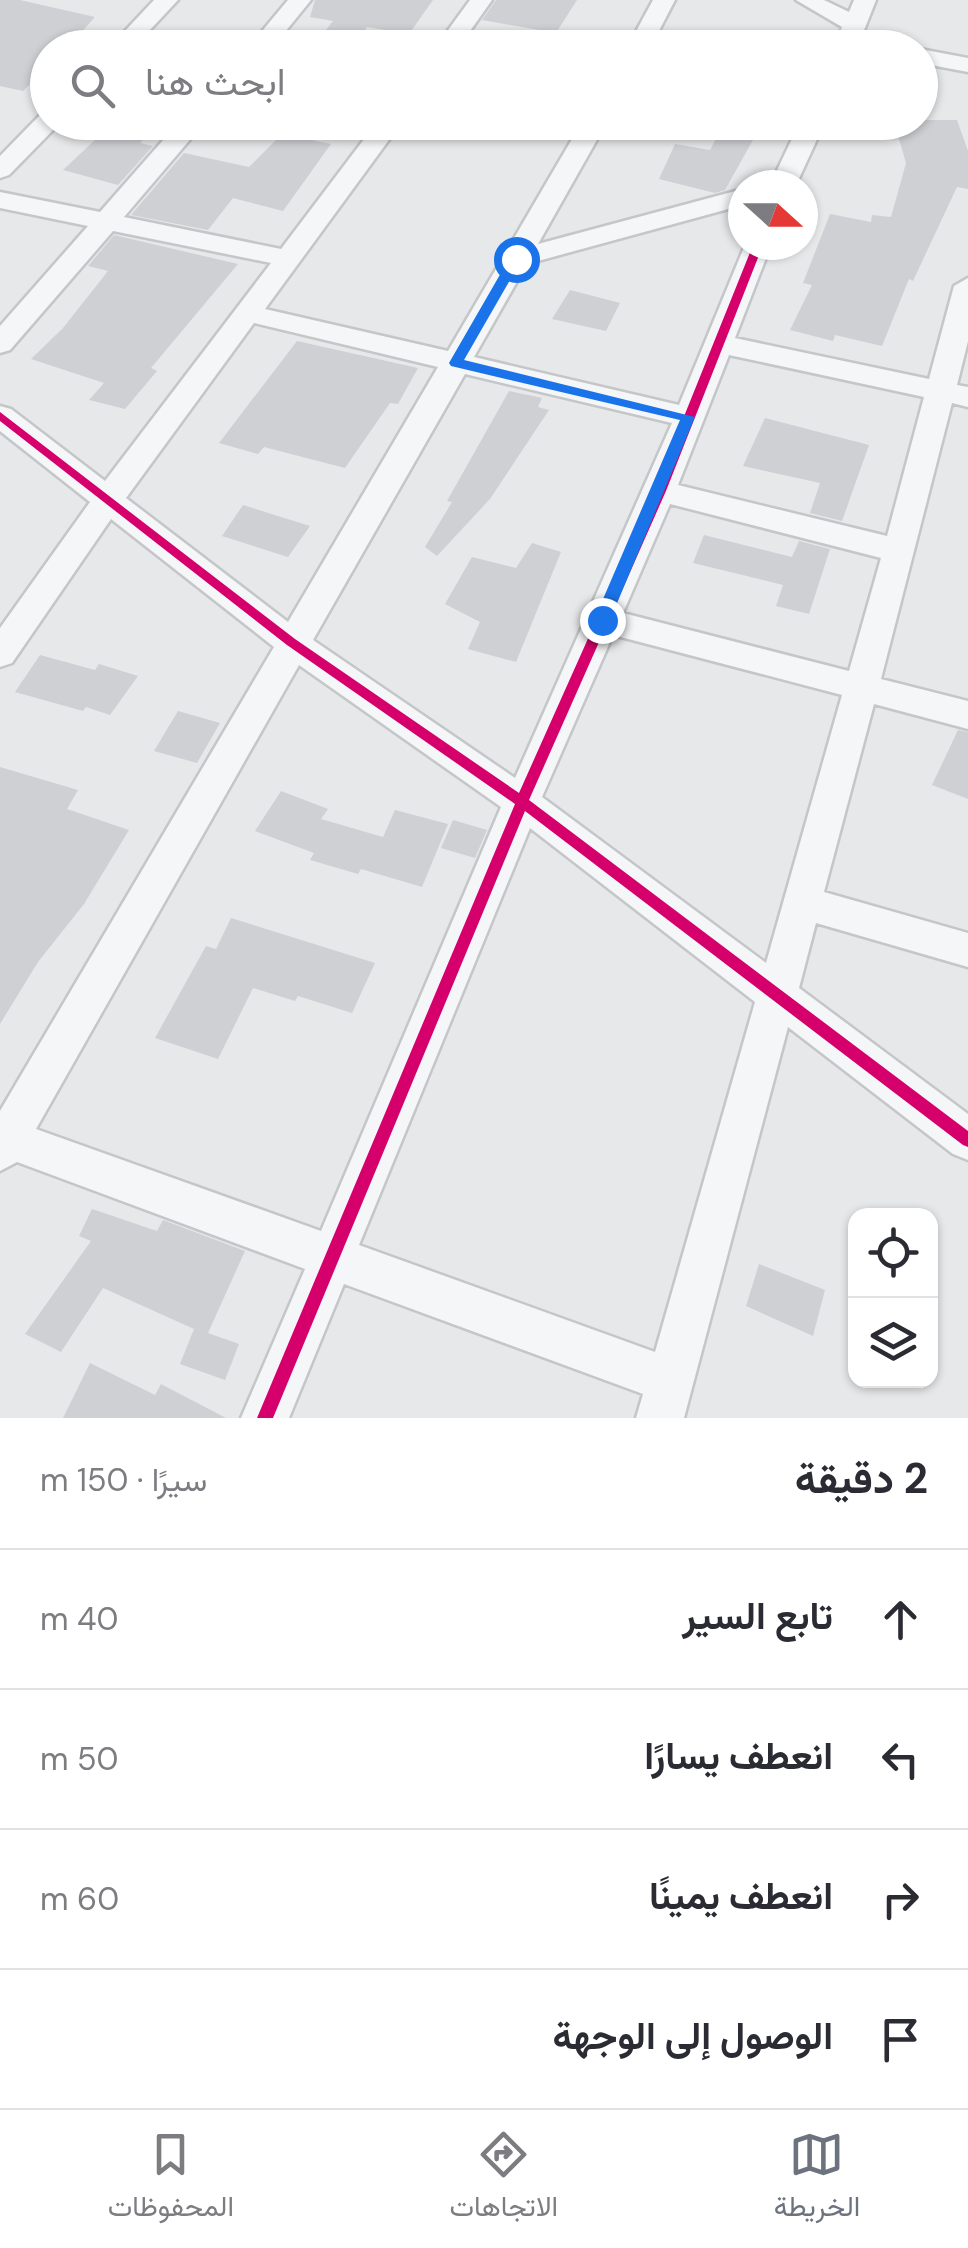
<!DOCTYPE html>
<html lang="ar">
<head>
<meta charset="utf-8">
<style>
  :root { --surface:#fff; --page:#f7f7f7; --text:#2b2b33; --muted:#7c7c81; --line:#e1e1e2; --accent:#6c737f }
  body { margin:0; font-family:"DM Sans",Vazirmatn,sans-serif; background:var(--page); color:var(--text); direction:rtl }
  .controls { position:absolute; right:30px; bottom:30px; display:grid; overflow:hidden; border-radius:20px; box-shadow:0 2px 8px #0004 }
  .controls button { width:90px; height:90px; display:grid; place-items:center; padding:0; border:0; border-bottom:2px solid var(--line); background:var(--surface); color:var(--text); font:50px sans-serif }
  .compass { position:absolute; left:728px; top:170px; width:90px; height:90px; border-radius:50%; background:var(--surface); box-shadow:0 2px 8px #0004; rotate:111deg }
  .stop { position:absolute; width:30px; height:30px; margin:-22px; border:8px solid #1a73e8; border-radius:50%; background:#fff }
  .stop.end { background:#1a73e8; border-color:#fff; box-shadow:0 2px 10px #0008 }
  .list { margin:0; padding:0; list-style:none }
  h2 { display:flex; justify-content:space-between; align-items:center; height:130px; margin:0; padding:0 40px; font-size:42px }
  h2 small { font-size:32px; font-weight:400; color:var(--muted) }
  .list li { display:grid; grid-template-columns:65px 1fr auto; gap:30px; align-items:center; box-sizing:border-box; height:140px; padding:0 40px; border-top:2px solid var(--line) }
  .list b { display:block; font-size:38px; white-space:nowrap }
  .list em { font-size:32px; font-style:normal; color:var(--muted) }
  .icon { flex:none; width:55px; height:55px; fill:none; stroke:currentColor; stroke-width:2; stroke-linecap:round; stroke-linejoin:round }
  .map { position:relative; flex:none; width:968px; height:1418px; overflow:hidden; direction:ltr }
  .search { position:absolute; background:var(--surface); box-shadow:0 2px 8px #0004; left:30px; right:30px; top:30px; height:110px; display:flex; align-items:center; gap:25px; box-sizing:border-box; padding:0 35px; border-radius:55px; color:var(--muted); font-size:38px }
  .sheet { height:690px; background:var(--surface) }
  nav { display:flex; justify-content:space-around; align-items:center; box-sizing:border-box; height:140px; border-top:2px solid var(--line); background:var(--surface); font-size:28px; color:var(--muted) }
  nav a { display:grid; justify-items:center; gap:5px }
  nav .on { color:var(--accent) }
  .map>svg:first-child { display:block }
</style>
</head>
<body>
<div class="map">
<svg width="968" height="1418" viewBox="0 0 968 1418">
  <rect width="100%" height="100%" fill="#e6e8ea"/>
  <path fill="#ced0d3" d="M0,0H20L95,17L67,48H48V67L23,91L0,86Z
    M315,0H433L409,34L367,27L351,48L316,43L333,21L310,17Z
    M496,0H577L556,33L482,20Z
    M920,120H957L968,151V189L957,187L913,281L909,279L882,346L835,335L833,341L790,330L812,285L803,283L830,214L871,222L872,215L891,217L906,163L894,122Z
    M114,122H161L140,143L153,146L118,185L63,170Z
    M725,122H763L725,190L715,193L659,179L675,144L710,150Z
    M282,134L331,144L283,211L233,198L208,230L131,215L184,153L249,167Z
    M114,235L238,264L151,368L157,371L125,409L89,400L104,383L31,359L63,328L108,271L88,266Z
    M570,290L620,303L606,331L552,319Z
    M297,341L418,368L398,404L390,403L345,468L264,447L258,454L219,443Z
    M509,391L542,398L538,407L549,410L490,499L437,556L425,547L452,502L447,501Z
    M765,418L869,445L842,521L810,513L820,483L743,466Z
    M243,505L310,526L288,557L222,536Z
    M704,535L792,557L799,541L830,549L809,614L776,606L783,585L693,563Z
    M532,543L561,552L516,662L468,649L480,622L445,604L472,557L516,568Z
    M40,655L95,670L99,664L138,676L110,715L86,707L83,711L15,692Z
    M178,711L220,723L197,763L154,751Z
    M958,730L968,732V799L932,785Z
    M0,767L78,790L67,809L129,830L84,904L38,962L0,1024Z
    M281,791L328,809L321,819L383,837L395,810L448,824L422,887L361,869L358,874L310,860L314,853L255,831Z
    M453,820L487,830L475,858L441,848Z
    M231,918L375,963L352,1013L298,996L295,1001L253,988L218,1059L155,1038L206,946L216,949Z
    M92,1209L157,1231L163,1220L245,1251L208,1333L239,1344L225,1380L180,1364L194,1329L103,1288L61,1352L25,1334L91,1241L79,1236Z
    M759,1264L825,1290L813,1336L746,1306Z
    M90,1363L155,1395L161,1384L226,1418H63Z"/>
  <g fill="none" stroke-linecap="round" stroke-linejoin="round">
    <g stroke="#c4c6c8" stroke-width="5">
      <path id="street" d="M154,0H178L133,48H109Z
        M288,0H311L272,48H248Z
        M470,0H492L458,48H435Z
        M653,0H675L650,48H627Z
        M796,0H824L849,12L854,0H876L857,48H834L842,27Z
        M920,49L968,58V72L920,63Z
        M48,114V122H59L57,126L9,175L0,178V156L39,116Z
        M179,122H205L124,217L281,249L377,122H402L265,309L448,351L582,122H607L538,244L743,189V205L527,264L474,357L679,405L745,245H771L735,338L929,379L954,286L968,278V341L957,385L968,387V407L952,403L881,679L968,701V729L874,704L824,892L968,933V967L816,923L799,988L968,1114V1160L953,1154L788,1027L684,1418H636L643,1394L344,1284L289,1418H241L305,1269L17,1162L0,1171V1111L274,647L111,519L12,663L0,667V628L90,502L0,431V406L11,409L105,481L271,263L113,231L10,350L0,353V326L88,226L0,208V192L100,212ZM254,323L438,367L288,622L126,498ZM729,355L924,397L887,536L678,485ZM465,374L672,423L515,778L313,640ZM670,504L881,558L849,671L623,613ZM613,635L842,695L766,963L542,797ZM299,665L501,807L321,1231L36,1129ZM530,828L755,1002L655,1352L359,1245Z
        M800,122H825L796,185H770Z"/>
    </g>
    <use href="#street" fill="#f5f6f7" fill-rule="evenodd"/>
    <g stroke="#f4f6f9" stroke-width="7">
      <path id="cycleway" d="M753,245H763L666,491L529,800L968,1131V1147L963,1145L525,811L273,1418H257L515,804L287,645L0,421V412L295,639L519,793L654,491Z"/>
    </g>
    <use href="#cycleway" fill="#d6006c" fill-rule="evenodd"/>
  </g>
  <path fill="#1a73e8" d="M516,255L522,259L464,360L695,417L610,620L602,626L594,620L680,420L451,366L449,363L509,259Z"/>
</svg>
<div class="controls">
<button><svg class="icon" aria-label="locate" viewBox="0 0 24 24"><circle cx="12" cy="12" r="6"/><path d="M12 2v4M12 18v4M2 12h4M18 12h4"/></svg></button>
<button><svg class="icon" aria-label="layers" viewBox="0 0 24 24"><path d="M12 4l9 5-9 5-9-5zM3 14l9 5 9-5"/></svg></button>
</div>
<svg class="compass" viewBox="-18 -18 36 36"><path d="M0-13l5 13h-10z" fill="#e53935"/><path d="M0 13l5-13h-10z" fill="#7c7c81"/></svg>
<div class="stop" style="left:516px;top:259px"></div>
<div class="stop end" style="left:602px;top:620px"></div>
<div class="search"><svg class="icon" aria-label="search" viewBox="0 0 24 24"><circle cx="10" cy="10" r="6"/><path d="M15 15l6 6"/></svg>ابحث هنا</div>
</div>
<section class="sheet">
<h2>2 دقيقة<small>سيرًا · 150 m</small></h2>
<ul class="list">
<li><svg class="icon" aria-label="ahead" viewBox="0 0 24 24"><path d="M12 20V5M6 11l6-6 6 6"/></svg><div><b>تابع السير</b></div><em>40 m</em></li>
<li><svg class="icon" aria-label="left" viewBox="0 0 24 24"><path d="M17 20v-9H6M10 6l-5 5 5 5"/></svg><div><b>انعطف يسارًا</b></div><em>50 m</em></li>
<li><svg class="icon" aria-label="right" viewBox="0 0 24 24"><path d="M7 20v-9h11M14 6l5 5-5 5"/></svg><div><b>انعطف يمينًا</b></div><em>60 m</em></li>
<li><svg class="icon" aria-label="arrive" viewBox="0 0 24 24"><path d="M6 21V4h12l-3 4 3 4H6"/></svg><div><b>الوصول إلى الوجهة</b></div></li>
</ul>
</section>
<nav>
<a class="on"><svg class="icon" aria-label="map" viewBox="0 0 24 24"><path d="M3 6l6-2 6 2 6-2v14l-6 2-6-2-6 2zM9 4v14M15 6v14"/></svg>الخريطة</a>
<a><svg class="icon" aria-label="directions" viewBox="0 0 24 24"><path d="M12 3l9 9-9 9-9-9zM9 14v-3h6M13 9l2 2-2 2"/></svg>الاتجاهات</a>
<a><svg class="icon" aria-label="saved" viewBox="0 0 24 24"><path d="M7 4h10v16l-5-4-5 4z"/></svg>المحفوظات</a>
</nav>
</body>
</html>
